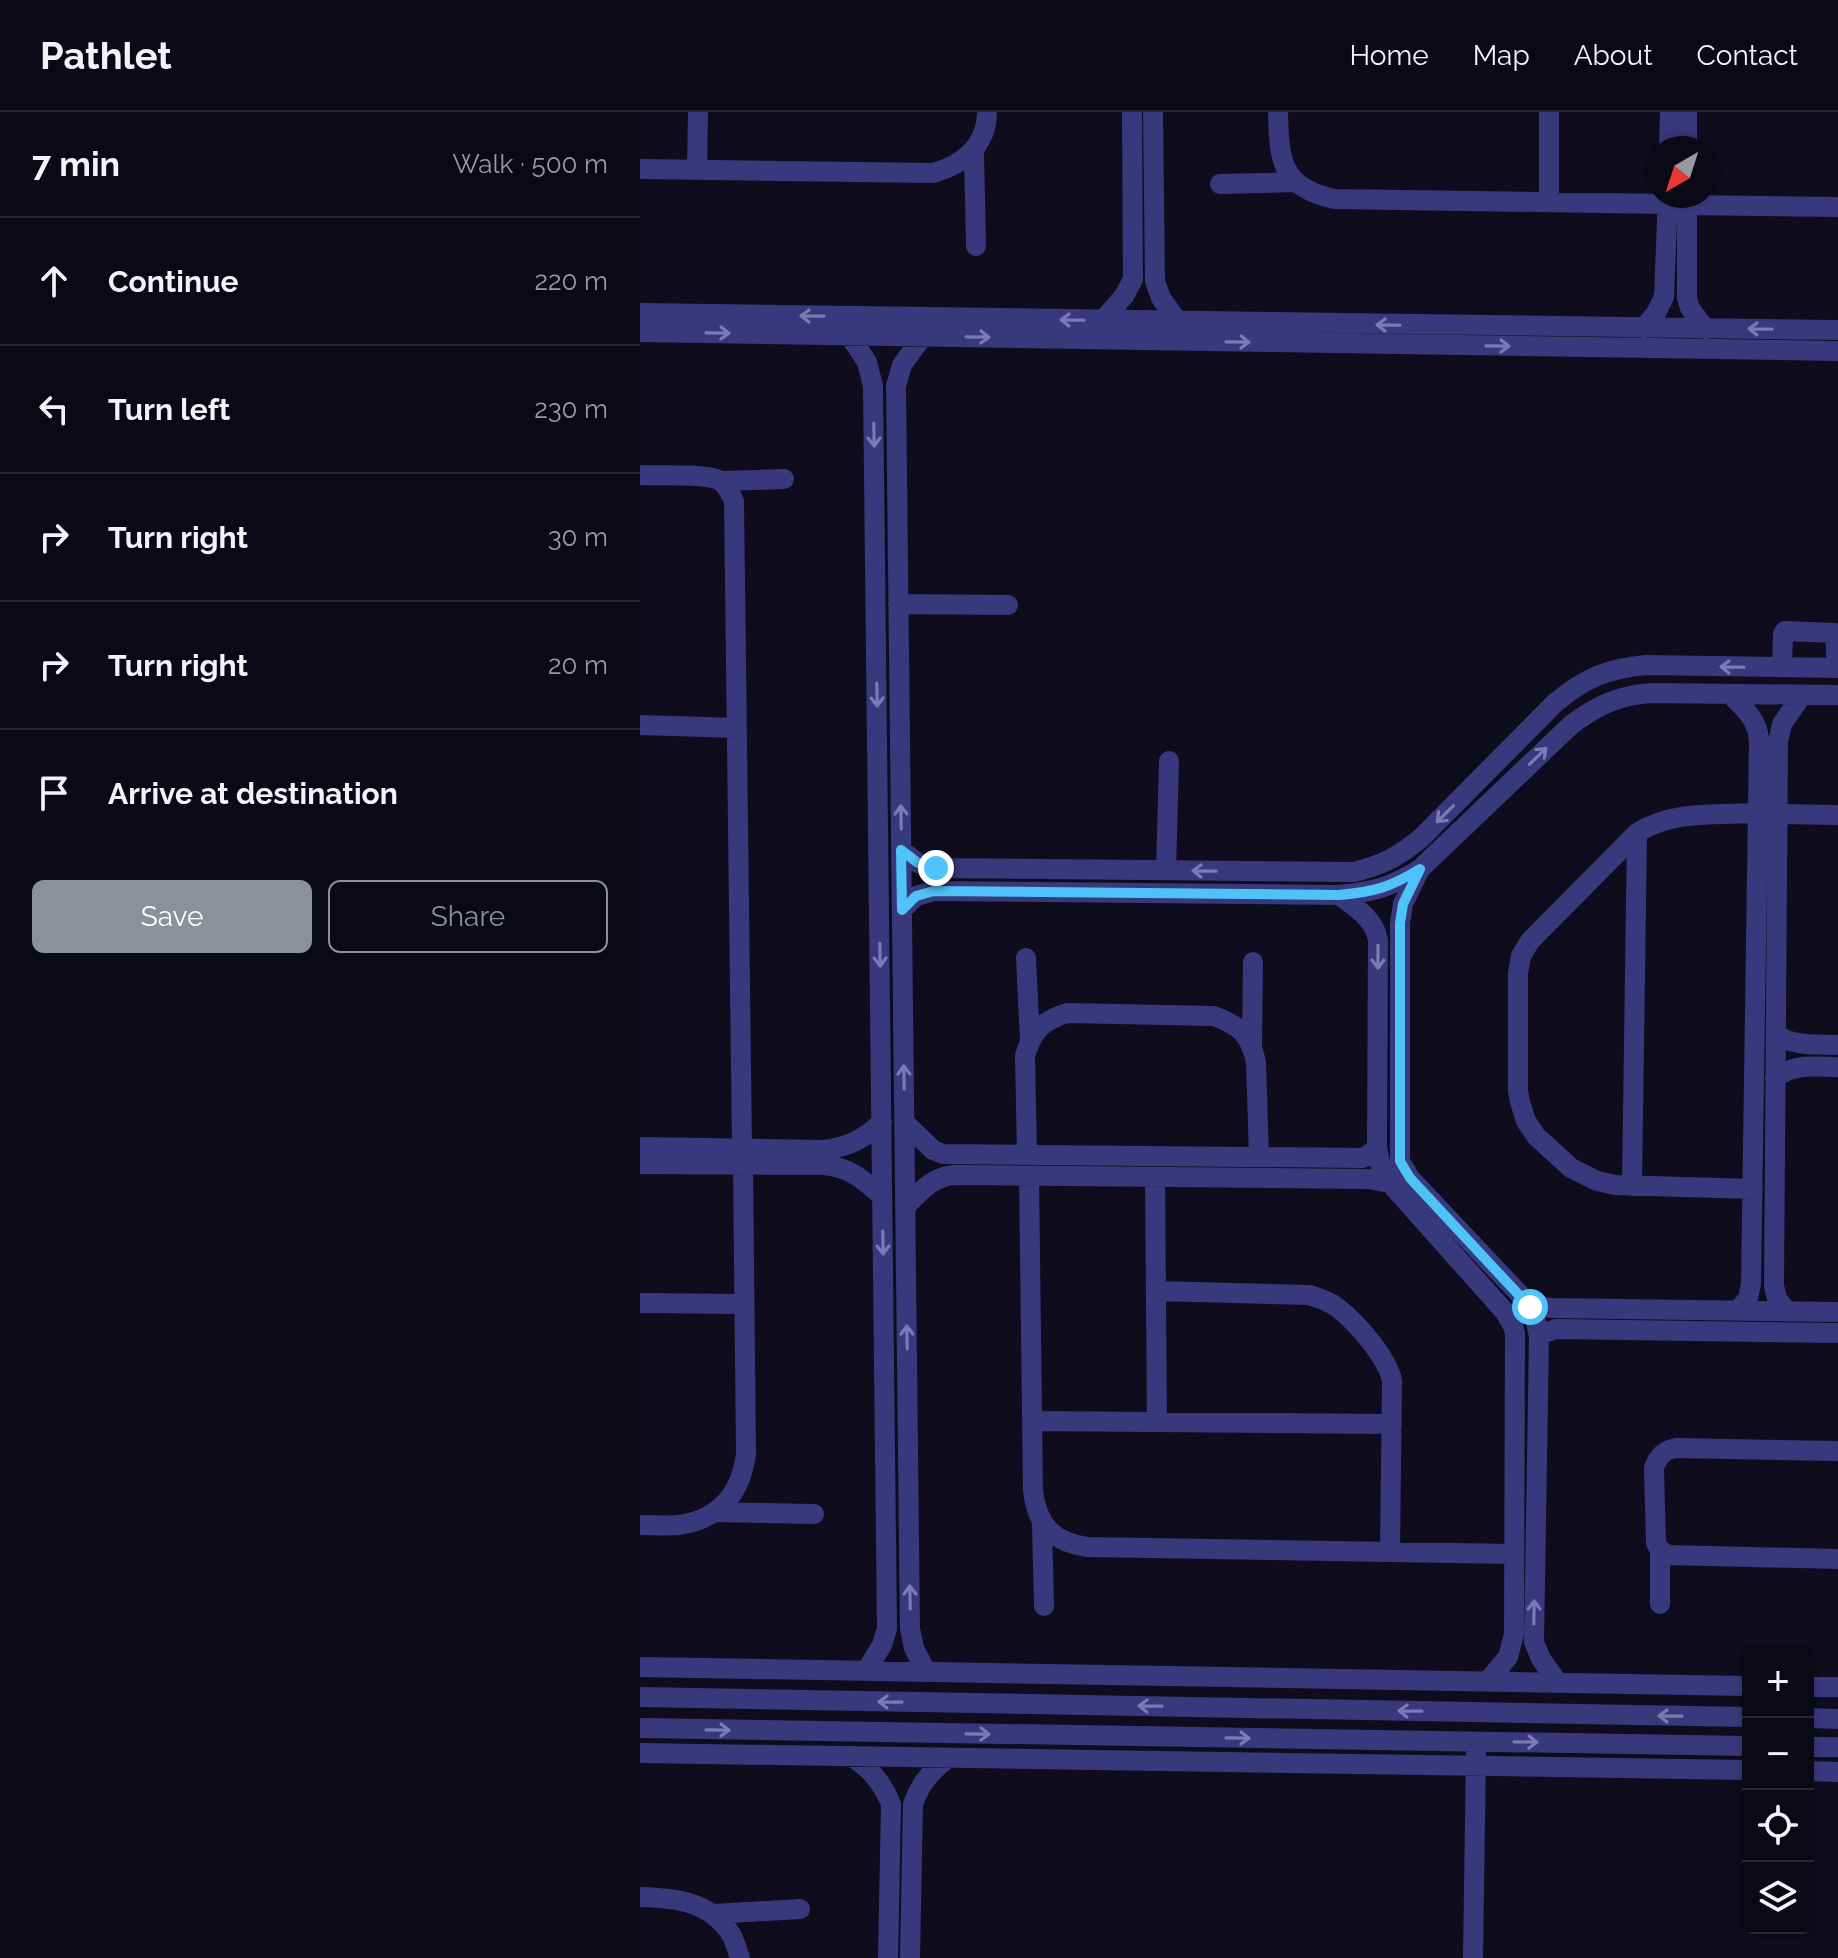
<!DOCTYPE html>
<html lang="en">
<head>
<meta charset="utf-8">
<style>
  :root { --surface:#0a0916; --page:#13121f; --text:#f1f3f6; --muted:#999aa1; --line:#2a2a35; --accent:#8c9099 }
  body { margin:0; font-family:Raleway,sans-serif; background:var(--page); color:var(--text) }
  .controls { position:absolute; right:24px; bottom:24px; display:grid; overflow:hidden; border-radius:12px; box-shadow:0 2px 6px #0004 }
  .controls button { width:72px; height:72px; display:grid; place-items:center; padding:0; border:0; border-bottom:2px solid var(--line); background:var(--surface); color:var(--text); font:40px sans-serif }
  .compass { position:absolute; left:1006px; top:24px; width:72px; height:72px; border-radius:50%; background:var(--surface); box-shadow:0 2px 6px #0004; rotate:219deg }
  .stop { position:absolute; width:24px; height:24px; margin:-18px; border:6px solid #4fc3f7; border-radius:50%; background:#fff }
  .stop.end { background:#4fc3f7; border-color:#fff; box-shadow:0 2px 8px #0008 }
  .list { margin:0; padding:0; list-style:none }
  h2 { display:flex; justify-content:space-between; align-items:center; height:104px; margin:0; padding:0 32px; font-size:34px }
  h2 small { font-size:26px; font-weight:400; color:var(--muted) }
  .list li { display:grid; grid-template-columns:52px 1fr auto; gap:24px; align-items:center; box-sizing:border-box; height:128px; padding:0 32px; border-top:2px solid var(--line) }
  .list b { display:block; font-size:30px; white-space:nowrap }
  .list em { font-size:26px; font-style:normal; color:var(--muted) }
  .actions { display:flex; gap:16px; padding:24px 32px }
  .actions a { flex:1; padding:18px 0; border:2px solid var(--accent); border-radius:12px; text-align:center; font-size:28px; color:var(--accent) }
  .actions .main { background:var(--accent); color:#fff }
  .icon { flex:none; width:44px; height:44px; fill:none; stroke:currentColor; stroke-width:2; stroke-linecap:round; stroke-linejoin:round }
  .map { position:relative; flex:none; width:1198px; height:1846px; overflow:hidden }
  header { display:flex; align-items:center; gap:48px; box-sizing:border-box; height:112px; padding:0 40px; background:var(--surface); border-bottom:2px solid var(--line) }
  header strong { font-size:38px }
  nav { display:flex; gap:44px; margin-inline-start:auto; font-size:28px }
  main { display:flex }
  aside { flex:1; background:var(--surface) }
  .map>svg:first-child { display:block }
</style>
</head>
<body>
<header>
<strong>Pathlet</strong>
<nav><a>Home</a><a>Map</a><a>About</a><a>Contact</a></nav>
</header>
<main>
<aside>
<h2>7 min<small>Walk · 500 m</small></h2>
<ul class="list">
<li><svg class="icon" aria-label="ahead" viewBox="0 0 24 24"><path d="M12 20V5M6 11l6-6 6 6"/></svg><div><b>Continue</b></div><em>220 m</em></li>
<li><svg class="icon" aria-label="left" viewBox="0 0 24 24"><path d="M17 20v-9H6M10 6l-5 5 5 5"/></svg><div><b>Turn left</b></div><em>230 m</em></li>
<li><svg class="icon" aria-label="right" viewBox="0 0 24 24"><path d="M7 20v-9h11M14 6l5 5-5 5"/></svg><div><b>Turn right</b></div><em>30 m</em></li>
<li><svg class="icon" aria-label="right" viewBox="0 0 24 24"><path d="M7 20v-9h11M14 6l5 5-5 5"/></svg><div><b>Turn right</b></div><em>20 m</em></li>
<li><svg class="icon" aria-label="arrive" viewBox="0 0 24 24"><path d="M6 21V4h12l-3 4 3 4H6"/></svg><div><b>Arrive at destination</b></div></li>
</ul>
<div class="actions"><a class="main">Save</a><a>Share</a></div>
</aside>
<div class="map">
<svg width="1198" height="1846" viewBox="0 0 1198 1846">
  <rect width="100%" height="100%" fill="#0e0c1d"/>
  <g fill="none" stroke-linecap="round" stroke-linejoin="round">
    <path stroke="#38387c" stroke-width="20" d="M513,0L515,169L521,186L538,210
      M638,0C639,49 641,75 694,87L1028,92
      M1029,36L1030,0
      M1047,36V0
      M334,39L336,134
      M0,57L293,61C323,53 347,33 347,0
      M57,57L58,0
      M580,72L656,70
      M1047,84V186L1050,196L1065,217
      M909,90V0
      M1046,93L1198,95
      M0,201L1198,218
      M462,209L484,184L493,167L492,0
      M1004,216L1016,201L1024,185L1028,84
      M0,220L1198,239
      M209,223L227,250L233,274L247,1517L242,1533L226,1559
      M283,224L262,253L256,274L270,1517L274,1536L286,1560
      M0,363C18,364 64,361 79,368C87,373 90,381 94,389L102,1037
      M82,369L144,367
      M258,492L368,493
      M1142,555L1143,522L1145,519L1195,521L1197,556
      M1090,582C1104,596 1117,607 1119,627L1111,1172L1108,1186L1098,1199
      M0,613L97,616
      M1137,702L1198,703
      M261,738L278,751L296,756L714,760C742,753 758,745 781,726L915,591C945,566 966,557 1005,553L1198,556
      M526,759L529,649
      M779,759L763,792L760,811V1049L770,1066L884,1187L895,1205L899,1225L894,1530L901,1547L918,1571
      M699,783C716,796 734,806 738,828L737,1036L741,1055L750,1071L865,1200L873,1214L875,1222L874,1522L868,1545L847,1570
      M262,798L276,784L294,779L699,783C734,780 751,775 780,757L931,613C957,593 980,583 1012,581L1198,583
      M386,846L390,929
      M1136,922C1154,935 1176,932 1198,933
      M612,934L613,850
      M1135,966C1154,951 1175,955 1198,955
      M265,1011L293,1038L303,1042L723,1046L728,1043L737,1036
      M0,1035L184,1038C208,1035 224,1027 242,1010
      M387,1043L385,944C392,919 402,909 427,901L574,904C600,914 610,922 616,950L619,1045
      M0,1052L184,1053C211,1056 222,1067 242,1084
      M389,1064L393,1379C397,1413 413,1430 447,1435L874,1442
      M515,1065L517,1310
      M992,1074L997,721
      M1113,1077L975,1073L957,1069L931,1056L896,1024L886,1009L880,990L878,979V861L881,844L890,829L997,721C1032,698 1078,703 1118,701
      M266,1094C281,1079 292,1065 314,1063L728,1067L750,1071
      M516,1179L669,1183C680,1186 690,1190 698,1196C718,1212 746,1244 752,1268L750,1440
      M884,1187L897,1194L911,1196L1198,1200
      M0,1191L104,1192
      M1147,1199L1137,1187L1134,1174L1138,630L1142,612L1162,583
      M899,1225L904,1221L916,1217L1198,1221
      M392,1309L752,1312
      M1198,1339L1036,1336C1024,1338 1018,1344 1014,1356L1016,1431L1020,1438L1028,1443L1198,1447
      M76,1400L174,1402
      M402,1411L404,1494
      M0,1413C12,1413 26,1414 38,1413C79,1408 101,1381 106,1342L103,1053
      M1020,1438V1492
      M0,1555L1108,1574
      M1168,1575H1198
      M0,1585L1108,1605
      M1168,1606L1198,1607
      M0,1616L1108,1634
      M1168,1635H1198
      M0,1641L1108,1658
      M210,1644C230,1656 242,1670 251,1692L248,1846
      M1168,1659L1198,1660
      M0,1785C36,1786 69,1789 91,1822C95,1829 97,1838 100,1846
      M73,1802L160,1797
      M270,1846L273,1692C280,1672 291,1659 308,1646
      M833,1846L836,1640"/>
  </g>
  <defs><path id="oneway-shaft" d="M-6 0H5M1.5-3L5.5 0L1.5 3" fill="none" stroke-width="1.6" stroke-linecap="round" stroke-linejoin="round" transform="scale(2)"/></defs>
  <g stroke="#7b7ab6">
    <use href="#oneway-shaft" transform="translate(172 204) rotate(-179)"/>
    <use href="#oneway-shaft" transform="translate(432 208) rotate(-179)"/>
    <use href="#oneway-shaft" transform="translate(748 213) rotate(-179)"/>
    <use href="#oneway-shaft" transform="translate(1120 217) rotate(-179)"/>
    <use href="#oneway-shaft" transform="translate(78 221) rotate(1)"/>
    <use href="#oneway-shaft" transform="translate(338 225) rotate(1)"/>
    <use href="#oneway-shaft" transform="translate(598 230) rotate(1)"/>
    <use href="#oneway-shaft" transform="translate(858 234) rotate(1)"/>
    <use href="#oneway-shaft" transform="translate(234 323) rotate(89)"/>
    <use href="#oneway-shaft" transform="translate(1092 555) rotate(-179)"/>
    <use href="#oneway-shaft" transform="translate(237 583) rotate(89)"/>
    <use href="#oneway-shaft" transform="translate(898 644) rotate(-44)"/>
    <use href="#oneway-shaft" transform="translate(805 702) rotate(135)"/>
    <use href="#oneway-shaft" transform="translate(261 705) rotate(-91)"/>
    <use href="#oneway-shaft" transform="translate(564 759) rotate(-179)"/>
    <use href="#oneway-shaft" transform="translate(240 843) rotate(89)"/>
    <use href="#oneway-shaft" transform="translate(738 845) rotate(90)"/>
    <use href="#oneway-shaft" transform="translate(264 965) rotate(-91)"/>
    <use href="#oneway-shaft" transform="translate(243 1131) rotate(89)"/>
    <use href="#oneway-shaft" transform="translate(267 1225) rotate(-91)"/>
    <use href="#oneway-shaft" transform="translate(270 1485) rotate(-91)"/>
    <use href="#oneway-shaft" transform="translate(894 1500) rotate(-89)"/>
    <use href="#oneway-shaft" transform="translate(250 1590) rotate(-179)"/>
    <use href="#oneway-shaft" transform="translate(510 1594) rotate(-179)"/>
    <use href="#oneway-shaft" transform="translate(770 1599) rotate(-179)"/>
    <use href="#oneway-shaft" transform="translate(1030 1604) rotate(-179)"/>
    <use href="#oneway-shaft" transform="translate(78 1618) rotate(1)"/>
    <use href="#oneway-shaft" transform="translate(338 1622) rotate(1)"/>
    <use href="#oneway-shaft" transform="translate(598 1626) rotate(1)"/>
    <use href="#oneway-shaft" transform="translate(886 1630) rotate(1)"/>
  </g>
  <g fill="none" stroke-linecap="round" stroke-linejoin="round">
    <path stroke="#4fc3f7" stroke-width="10" d="M296,756L278,751L261,738L262,798L276,784L294,779L699,783C734,780 751,775 780,757L763,792L760,811V1049L770,1066L890,1195"/>
  </g>
</svg>
<div class="controls">
<button>+</button>
<button>−</button>
<button><svg class="icon" aria-label="locate" viewBox="0 0 24 24"><circle cx="12" cy="12" r="6"/><path d="M12 2v4M12 18v4M2 12h4M18 12h4"/></svg></button>
<button><svg class="icon" aria-label="layers" viewBox="0 0 24 24"><path d="M12 4l9 5-9 5-9-5zM3 14l9 5 9-5"/></svg></button>
</div>
<svg class="compass" viewBox="-18 -18 36 36"><path d="M0-13l5 13h-10z" fill="#e53935"/><path d="M0 13l5-13h-10z" fill="#999aa1"/></svg>
<div class="stop" style="left:890px;top:1195px"></div>
<div class="stop end" style="left:296px;top:756px"></div>
</div>
</main>
</body>
</html>
